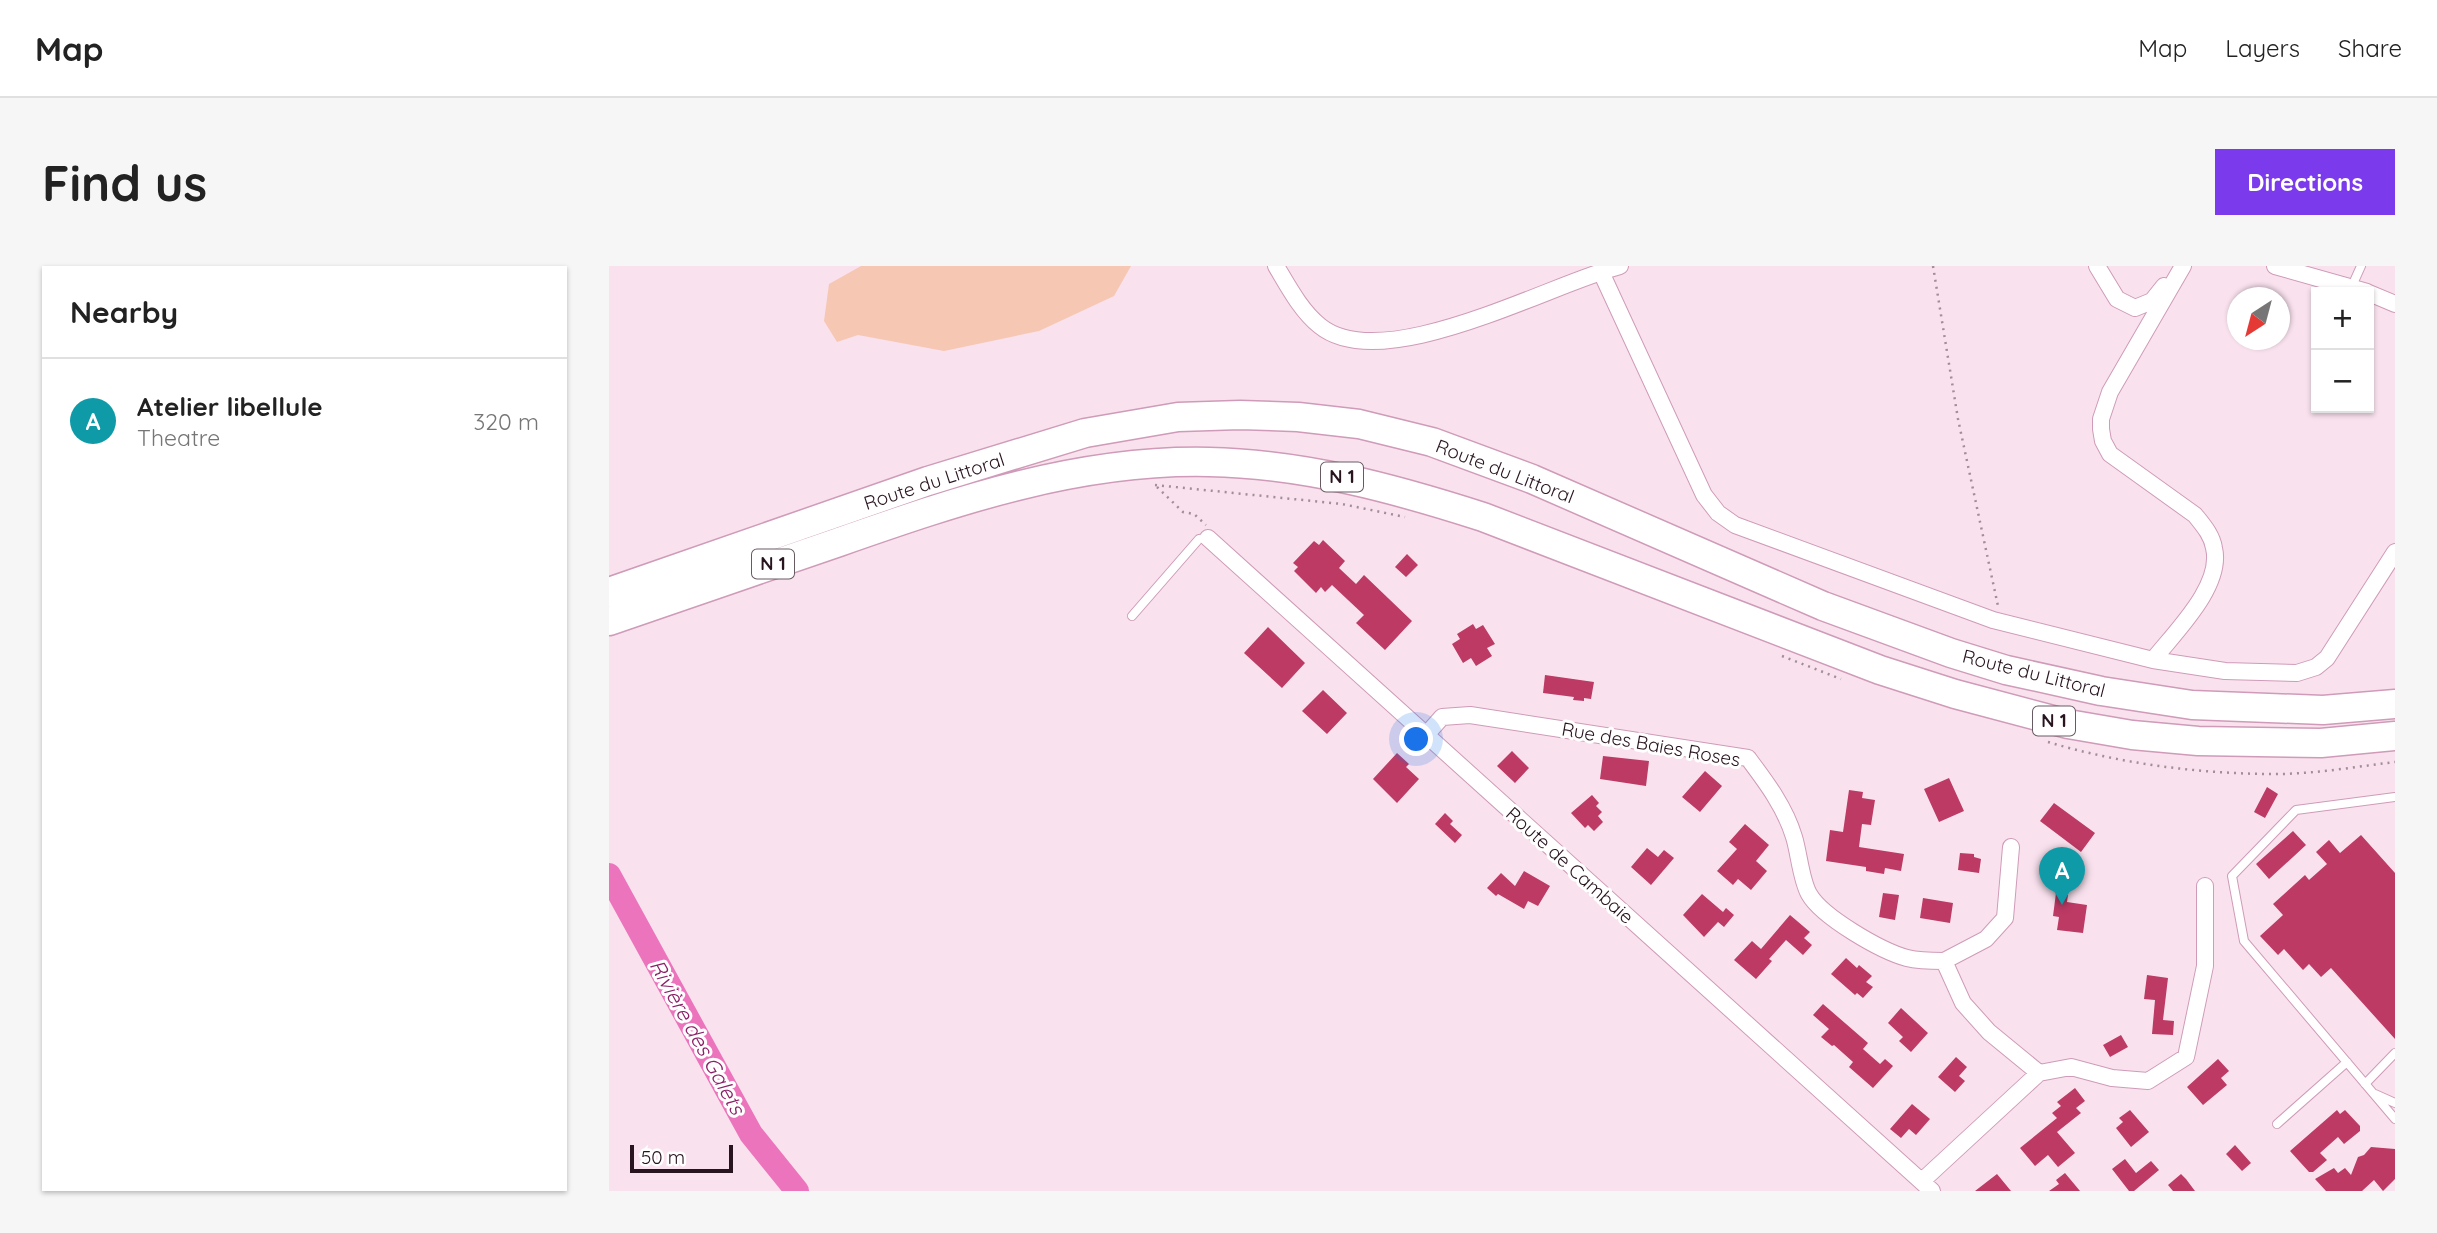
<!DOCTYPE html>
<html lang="en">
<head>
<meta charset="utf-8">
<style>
  :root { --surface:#fff; --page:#f6f6f6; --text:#222; --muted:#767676; --line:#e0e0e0; --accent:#7c3aed }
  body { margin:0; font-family:Quicksand,sans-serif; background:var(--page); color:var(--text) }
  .controls { position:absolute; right:21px; top:21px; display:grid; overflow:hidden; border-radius:0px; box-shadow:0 2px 5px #0004 }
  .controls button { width:63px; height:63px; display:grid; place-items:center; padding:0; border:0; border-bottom:2px solid var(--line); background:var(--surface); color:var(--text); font:35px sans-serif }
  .compass { position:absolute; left:1618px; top:21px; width:63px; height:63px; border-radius:50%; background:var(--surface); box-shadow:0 2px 5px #0004; rotate:216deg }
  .scale { position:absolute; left:21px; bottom:18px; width:103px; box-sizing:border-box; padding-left:7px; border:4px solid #27141f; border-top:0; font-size:19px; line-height:24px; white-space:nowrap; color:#27141f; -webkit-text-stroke:5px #fff; paint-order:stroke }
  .you { position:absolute; left:808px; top:474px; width:24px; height:24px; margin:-18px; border:5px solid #fff; border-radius:50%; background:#1a73e8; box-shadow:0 0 0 10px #1a73e833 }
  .badge { display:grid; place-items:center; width:46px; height:46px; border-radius:50%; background:var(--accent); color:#fff; font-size:23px; font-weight:700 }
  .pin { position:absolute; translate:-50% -58px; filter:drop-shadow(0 2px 4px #0008) }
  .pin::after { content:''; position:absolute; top:37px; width:24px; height:21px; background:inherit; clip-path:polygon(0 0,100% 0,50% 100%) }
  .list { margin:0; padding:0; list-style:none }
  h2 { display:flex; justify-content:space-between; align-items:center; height:91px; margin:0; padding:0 28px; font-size:30px }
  h2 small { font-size:23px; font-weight:400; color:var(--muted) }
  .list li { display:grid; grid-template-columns:46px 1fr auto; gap:21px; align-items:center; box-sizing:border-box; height:126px; padding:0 28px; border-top:2px solid var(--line) }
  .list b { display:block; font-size:26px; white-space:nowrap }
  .list p { margin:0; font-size:23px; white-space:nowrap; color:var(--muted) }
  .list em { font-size:23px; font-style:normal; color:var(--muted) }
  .map { position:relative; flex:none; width:1786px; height:925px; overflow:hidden; border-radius:0px }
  header { display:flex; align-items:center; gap:42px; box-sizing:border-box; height:98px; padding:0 35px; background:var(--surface); border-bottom:2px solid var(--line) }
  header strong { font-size:33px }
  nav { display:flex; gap:38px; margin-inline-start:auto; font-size:24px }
  .intro { display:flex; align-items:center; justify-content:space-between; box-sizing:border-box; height:168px; padding:0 42px }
  h1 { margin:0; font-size:49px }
  .button { padding:18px 32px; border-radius:0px; background:var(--accent); color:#fff; font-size:24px; font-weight:700 }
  main { display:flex; gap:42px; padding:0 42px }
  aside { flex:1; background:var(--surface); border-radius:0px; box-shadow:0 2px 5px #0004 }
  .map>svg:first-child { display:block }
</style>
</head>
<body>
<header>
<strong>Map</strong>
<nav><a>Map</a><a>Layers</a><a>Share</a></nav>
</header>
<div class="intro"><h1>Find us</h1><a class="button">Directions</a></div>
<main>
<aside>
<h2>Nearby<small></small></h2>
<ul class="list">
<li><span class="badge" style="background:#0f9aa8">A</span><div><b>Atelier libellule</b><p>Theatre</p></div><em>320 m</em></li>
</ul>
</aside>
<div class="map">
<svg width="1786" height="925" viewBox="0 0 1786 925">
  <rect width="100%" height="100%" fill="#f9e2ee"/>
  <path fill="#f6c7b3" d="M252,0H522L505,30L430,65L335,85L249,69L228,76L215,55L220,18Z"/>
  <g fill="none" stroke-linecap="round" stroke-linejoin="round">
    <path stroke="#eb74bc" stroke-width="24" d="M0,609L142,868L188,925"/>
  </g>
  <path fill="#bc3a64" d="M714,274L736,295L730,302L747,318L755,309L803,355L776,384L747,357L755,349L723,319L716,326L712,321L707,327L685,305L689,301L684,297L705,275L710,279Z
    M798,288L809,299L797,311L786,301Z
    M864,358L867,363L874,359L886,378L878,382L883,390L867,400L862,392L854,397L843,378L851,373L848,368Z
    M659,361L696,397L673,422L635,387Z
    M936,409L985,416L982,433L975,432V435L964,434L965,431L934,427Z
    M714,424L738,447L718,468L693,445Z
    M903,485L920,502L906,517L888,500Z
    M788,487L800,498L797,501L810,513L788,537L764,513Z
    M994,490L1040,495L1037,520L991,513Z
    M1096,505L1113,520L1091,546L1073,531Z
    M1340,512L1355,545L1330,556L1315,523Z
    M1658,521L1669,528L1656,552L1645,546Z
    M1240,524L1254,526L1253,532L1266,534L1262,559L1253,558L1250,581L1295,588L1292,605L1276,602L1275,608L1257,605V601L1217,595L1221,564L1234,566Z
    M983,529L990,537L987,540L993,546L989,550L994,556L985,565L979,559L976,562L962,547Z
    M1445,537L1486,567L1472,586L1431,555Z
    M836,547L844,555L841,558L853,569L846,577L826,558Z
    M1136,558L1160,579L1147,595L1158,605L1142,624L1129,613L1124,619L1108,605L1128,583L1120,576Z
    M1684,565L1697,579L1660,613L1647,598Z
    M1752,569L1786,607V773L1722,702L1712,711L1700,698L1694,704L1675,683L1669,689L1651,670L1674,649L1664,638L1696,609L1700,614L1718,598L1707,586L1720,574L1731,587Z
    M1038,582L1049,591L1055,584L1065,592L1042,619L1022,601Z
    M1351,587L1365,588V591L1372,593L1370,607L1349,604Z
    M915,605L941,620L929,640L919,635L915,643L889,628L887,630L878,622L892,607L906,620Z
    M1274,627L1290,629L1286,654L1270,651Z
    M1447,627L1459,629L1458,636L1478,639L1474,667L1448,664L1450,651L1444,650Z
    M1093,628L1114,646L1117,642L1125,649L1115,661L1109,656L1095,671L1074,649Z
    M1314,632L1344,637L1341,657L1311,652Z
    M1181,649L1201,666L1195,672L1203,679L1194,689L1177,674L1160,693L1163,695L1147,713L1125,694L1143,675L1152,683Z
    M1237,692L1248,702L1250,699L1263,710L1257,716L1264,721L1254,732L1248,727L1246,729L1222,708Z
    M1538,709L1559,712L1554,754L1565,755L1564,769L1543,768L1546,734L1535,733Z
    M1214,738L1259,777L1254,783L1271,798L1276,793L1284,800L1264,822L1240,801L1244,796L1225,779L1223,780L1212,771L1220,763L1204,749Z
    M1292,742L1319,767L1302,786L1290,775L1294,771L1279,757Z
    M1512,769L1519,781L1501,791L1494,779Z
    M1347,791L1358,801L1350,810L1356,815L1346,826L1329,811Z
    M1609,793L1620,805L1612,812L1618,819L1594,839L1578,821Z
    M1466,822L1476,835L1467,842L1472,847L1448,866L1466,887L1449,901L1439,889L1426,900L1411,882L1448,852L1443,847L1452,840L1448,836Z
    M1303,838L1321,853L1307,869L1300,863L1292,872L1281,863Z
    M1521,844L1540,866L1522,881L1507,862L1514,856L1510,852Z
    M1728,844L1731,848L1736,844L1751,860V865L1735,878L1729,871L1711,887L1718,894L1704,906H1700L1681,885Z
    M1626,879L1642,897L1633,905L1617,888Z
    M1762,881L1786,883V913L1774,925L1765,914L1753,925H1717L1706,913L1725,902L1729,907L1736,902L1742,909L1749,891L1755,889Z
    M1516,893L1527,907L1542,895L1550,904L1525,925H1520L1503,903Z
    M1456,907L1471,925H1440L1450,918L1447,914Z
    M1388,908L1402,925H1366Z
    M1572,908L1577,913L1586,925H1564L1559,919Z"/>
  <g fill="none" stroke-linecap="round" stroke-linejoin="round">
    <g stroke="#cf9bb8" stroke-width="10">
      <path id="lane" d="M1743,20L1752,0
        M523,350L590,273L599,272
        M1786,531L1687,544L1623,610L1635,675L1786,853
        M1756,818L1786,787
        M1766,828L1786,837
        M1668,858L1738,796"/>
    </g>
    <g stroke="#cf9bb8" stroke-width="18">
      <path id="street" d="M667,0C679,20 692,45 711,60C774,111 941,18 1011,0
        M1488,0L1508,33L1526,42L1543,35L1555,20
        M1666,0L1758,26
        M992,6L1095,229L1109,247L1126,259L1384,354L1544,394L1616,405L1688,407L1707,401L1718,392L1786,286
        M1760,27L1786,38
        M599,272L1323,925
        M1544,394C1566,366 1614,320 1605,282C1603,269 1594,259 1586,249L1501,188L1494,175L1492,163V153L1501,126L1574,0
        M817,469L833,451L861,449L1139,492C1157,516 1176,541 1185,571C1190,587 1192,614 1200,628C1213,651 1272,685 1298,692C1310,695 1322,695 1335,695L1354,737L1380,766L1430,807
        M1335,695L1377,673L1396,652L1402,581
        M1313,915L1430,807L1462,801L1503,812L1539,815L1577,791L1596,700V620"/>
    </g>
    <g stroke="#cf9bb8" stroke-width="31">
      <path id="highway" d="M0,326L319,215L476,167L569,151L631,149L689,151L750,158L823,176L923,213L1214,340L1342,387L1397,404L1492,425L1583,439L1714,444L1786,438
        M0,355C77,329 153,302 230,276C350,234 471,193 600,196C695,198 784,222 874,251L1271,404L1346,428L1459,458L1523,469L1589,475L1712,477L1786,470"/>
    </g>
    <path stroke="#a28d99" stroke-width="2.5" stroke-dasharray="2 5" stroke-linecap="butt" d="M1324,0L1349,153L1389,340
      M546,219L733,238L796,251
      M548,221L574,246L585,248L597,259
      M1173,390L1232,413
      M1439,476C1509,497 1584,507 1657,508C1700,509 1744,501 1786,496"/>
    <use href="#lane" stroke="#fff" stroke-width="8"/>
    <use href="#street" stroke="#fff" stroke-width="16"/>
    <use href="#highway" stroke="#fff" stroke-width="28"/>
  </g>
  <g text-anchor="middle" stroke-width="6" stroke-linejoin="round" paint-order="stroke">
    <g fill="#fff" stroke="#685a62" stroke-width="2">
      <rect x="712" y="196.5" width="42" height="29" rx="5"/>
      <rect x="143" y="283.5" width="42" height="29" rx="5"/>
      <rect x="1424" y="440.5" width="42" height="29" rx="5"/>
    </g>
    <g font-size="18" font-weight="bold" fill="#27141f">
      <text x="733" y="217">N 1</text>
      <text x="164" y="304">N 1</text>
      <text x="1445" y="461">N 1</text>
    </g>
    <g font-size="19" fill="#27141f" stroke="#fff">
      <text transform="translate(896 205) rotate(21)" y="7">Route du Littoral</text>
      <text transform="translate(325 215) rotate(-18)" y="7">Route du Littoral</text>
      <text transform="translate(1425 407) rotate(14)" y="7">Route du Littoral</text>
      <text transform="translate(1042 478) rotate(10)" y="7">Rue des Baies Roses</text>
      <text transform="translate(961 599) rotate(42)" y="7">Route de Cambaie</text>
    </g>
    <g font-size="21" font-style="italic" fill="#8a2067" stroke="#fff">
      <text transform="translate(88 771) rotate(61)" y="7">Rivière des Galets</text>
    </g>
  </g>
</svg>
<div class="controls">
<button>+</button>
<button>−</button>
</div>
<svg class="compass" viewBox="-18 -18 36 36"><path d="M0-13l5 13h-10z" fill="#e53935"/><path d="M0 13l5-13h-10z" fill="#767676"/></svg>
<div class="scale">50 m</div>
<div class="you"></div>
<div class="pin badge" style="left:1453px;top:639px;background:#0f9aa8">A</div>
</div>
</main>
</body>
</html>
